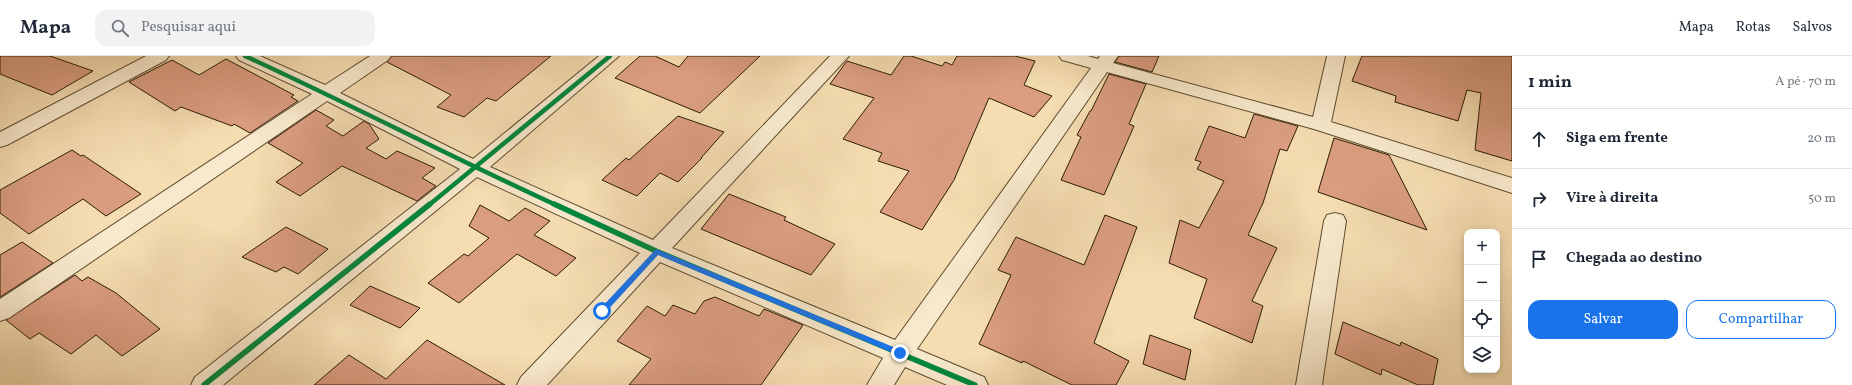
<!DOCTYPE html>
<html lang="pt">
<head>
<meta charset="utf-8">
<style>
  :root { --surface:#fff; --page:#f2f2f3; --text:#1f2937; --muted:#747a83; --line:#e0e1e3; --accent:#1a73e8 }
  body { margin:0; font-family:Vollkorn,serif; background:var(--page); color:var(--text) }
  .controls { position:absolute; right:12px; bottom:12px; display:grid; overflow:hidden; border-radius:8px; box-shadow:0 2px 6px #0003 }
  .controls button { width:36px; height:36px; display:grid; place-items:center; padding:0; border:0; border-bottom:1px solid var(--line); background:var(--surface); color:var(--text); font:20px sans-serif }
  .stop { position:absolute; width:12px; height:12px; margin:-9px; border:3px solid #1a73e8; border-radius:50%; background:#fff }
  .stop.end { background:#1a73e8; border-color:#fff; box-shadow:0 1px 4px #0008 }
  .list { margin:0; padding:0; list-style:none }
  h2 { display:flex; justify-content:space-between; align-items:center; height:52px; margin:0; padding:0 16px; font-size:17px }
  h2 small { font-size:13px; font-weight:400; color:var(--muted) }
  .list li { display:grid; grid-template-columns:26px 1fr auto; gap:12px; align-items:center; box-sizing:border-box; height:60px; padding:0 16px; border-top:1px solid var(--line) }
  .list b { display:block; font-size:15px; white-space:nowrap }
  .list em { font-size:13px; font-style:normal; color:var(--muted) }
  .actions { display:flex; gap:8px; padding:12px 16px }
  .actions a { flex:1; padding:9px 0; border:1px solid var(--accent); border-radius:12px; text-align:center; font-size:14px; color:var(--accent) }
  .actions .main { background:var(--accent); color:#fff }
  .icon { flex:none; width:22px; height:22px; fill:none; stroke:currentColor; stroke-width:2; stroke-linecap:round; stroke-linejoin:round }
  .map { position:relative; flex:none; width:1512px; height:329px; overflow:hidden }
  header { display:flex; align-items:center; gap:24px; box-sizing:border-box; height:56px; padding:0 20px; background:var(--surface); border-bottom:1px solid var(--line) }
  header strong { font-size:19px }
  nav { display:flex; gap:22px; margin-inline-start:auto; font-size:14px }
  .search { width:280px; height:36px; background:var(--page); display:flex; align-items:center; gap:10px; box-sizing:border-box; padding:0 14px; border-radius:12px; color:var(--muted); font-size:15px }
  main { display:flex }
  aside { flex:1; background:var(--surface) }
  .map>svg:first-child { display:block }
</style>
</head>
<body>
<header>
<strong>Mapa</strong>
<div class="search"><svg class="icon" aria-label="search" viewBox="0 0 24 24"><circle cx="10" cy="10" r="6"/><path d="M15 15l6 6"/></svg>Pesquisar aqui</div>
<nav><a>Mapa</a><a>Rotas</a><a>Salvos</a></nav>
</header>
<main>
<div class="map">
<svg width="1512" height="329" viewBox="0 0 1512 329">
  <rect width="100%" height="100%" fill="#f5ddb1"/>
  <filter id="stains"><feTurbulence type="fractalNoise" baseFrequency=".005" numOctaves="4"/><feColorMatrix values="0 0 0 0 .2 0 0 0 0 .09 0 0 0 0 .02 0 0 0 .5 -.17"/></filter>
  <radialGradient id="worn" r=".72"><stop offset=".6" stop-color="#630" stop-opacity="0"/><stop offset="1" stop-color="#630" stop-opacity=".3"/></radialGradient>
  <path fill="#da9d80" stroke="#2d1c06" d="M0,0H50L93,15L52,39L0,18Z
    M392,0H551L496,45L487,42L464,61L437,51L451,39L387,6Z
    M640,0H655L679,11L688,0H760L700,57L615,22Z
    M904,0H911L942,10L945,6L952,9L957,0H1015L1035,5L1024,29L1052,40L1034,61L989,42L954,124L922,174L880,156L909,115L878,105L882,97L843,83L874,42L830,28L847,5L891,19Z
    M1119,0H1159L1152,16L1115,6Z
    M1362,0H1512V105L1475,94L1481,37L1467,34L1458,65L1395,46L1396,40L1352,25Z
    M226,3L294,39L291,41L298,45L250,77L234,68L232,70L181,51L175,55L129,26L172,4L199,19Z
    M1109,18L1146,28L1129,68L1134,70L1104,139L1061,124L1081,81L1077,79L1090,55H1091Z
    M316,54L334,64L326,70L343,80L364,65L369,68L379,83L366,92L386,103L397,95L435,112L422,122L436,130L417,145L342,110L300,140L276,126L303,107L268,87Z
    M1254,58L1298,70L1287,95L1280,93L1263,147L1248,179L1277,192L1252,245L1263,250L1252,287L1194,262L1207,223L1169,207L1180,164L1199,172L1224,125L1197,113L1201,106L1195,104L1209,70L1245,82Z
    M678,60L724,76L701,102H702L678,126L660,117L637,140L602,124L626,102L629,104Z
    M1334,82L1389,99L1427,174L1318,136Z
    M72,94L81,100L83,99L141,138L106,160L83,143L29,178L0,157V134Z
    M729,138L786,161L784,164L835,188L811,219L701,173Z
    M480,149L509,165L525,152L550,165L534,179L576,202L556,220L517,198L459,247L428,227L464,198L468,200L489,182L469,170Z
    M1105,159L1137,171L1094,287L1129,305L1116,329H1072L1023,305L1022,307L979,288L1011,219L998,214L1016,181L1084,209Z
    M286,171L328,193L298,218L284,211L276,216L242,201Z
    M22,186L53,207L0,241V199Z
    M75,219L82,225L88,221L116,237L160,273L122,300L96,279L71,298L39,277L30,283L6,264Z
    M370,230L420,252L400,272L350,249Z
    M715,241L759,260L764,253L803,269L761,329H629L651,303L617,285L647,250L665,260L673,249L695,258L704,245Z
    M1343,266L1400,290L1401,286L1438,303L1433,329H1418L1382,313L1381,319L1335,298Z
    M1150,279L1191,294L1185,324L1143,308Z
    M427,284L505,329H314L349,299L386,323Z"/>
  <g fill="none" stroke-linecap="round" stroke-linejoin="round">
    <g stroke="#5f4c31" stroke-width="2">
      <path id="street" d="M146,0H169L166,4L7,89L0,91V76Z
        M236,0H260L325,29L370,0H391L388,4L340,37L473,103L599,0H619L490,111L653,184L830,0H849L672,192L895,284L1091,12L1062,4L1059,0H1088L1098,3L1100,0H1118L1113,7L1313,61L1327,0H1345L1331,66L1512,122V137L1314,73L1107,16L917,293L984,321L988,329H947L905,311L894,329H867L883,302L660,206L547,329H517L521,321L640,197L477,121L223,329H191L195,321L460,113L327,45L9,262L0,265V243L312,38L239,4Z
        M1335,157L1343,159L1346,165L1322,329H1296L1324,165L1327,159Z"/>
    </g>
    <use href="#street" fill="#f8e9cc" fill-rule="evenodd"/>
    <g stroke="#f8e9cc" stroke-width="6">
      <path id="cycleway-far1" d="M245,0C350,48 451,101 556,149
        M429,149L610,0"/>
    </g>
    <g stroke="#f8e9cc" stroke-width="8">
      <path id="cycleway" d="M554,148L656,195L975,329
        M204,329L430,148"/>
    </g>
    <use href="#cycleway-far1" stroke="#00873e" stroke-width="4.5"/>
    <use href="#cycleway" stroke="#00873e" stroke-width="5.5"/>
  </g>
  <path fill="#1a73e8" d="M656,193L903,295L904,297L903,299H898L658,199L605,257H600V253Z"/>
  <rect width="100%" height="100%" filter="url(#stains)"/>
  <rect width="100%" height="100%" fill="url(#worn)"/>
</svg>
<div class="controls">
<button>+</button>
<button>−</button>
<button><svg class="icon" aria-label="locate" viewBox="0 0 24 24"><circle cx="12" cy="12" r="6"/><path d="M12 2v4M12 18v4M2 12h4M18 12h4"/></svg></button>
<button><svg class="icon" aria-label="layers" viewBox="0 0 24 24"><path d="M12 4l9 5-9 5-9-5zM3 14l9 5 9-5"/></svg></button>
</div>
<div class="stop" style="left:602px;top:255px"></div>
<div class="stop end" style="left:900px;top:297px"></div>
</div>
<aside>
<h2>1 min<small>A pé · 70 m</small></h2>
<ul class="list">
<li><svg class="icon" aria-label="ahead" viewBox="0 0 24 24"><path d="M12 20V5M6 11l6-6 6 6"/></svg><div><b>Siga em frente</b></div><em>20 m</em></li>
<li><svg class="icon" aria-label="right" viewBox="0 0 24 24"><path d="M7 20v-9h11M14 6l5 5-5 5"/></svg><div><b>Vire à direita</b></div><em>50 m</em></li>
<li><svg class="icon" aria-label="arrive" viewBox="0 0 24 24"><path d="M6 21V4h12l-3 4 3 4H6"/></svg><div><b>Chegada ao destino</b></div></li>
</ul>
<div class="actions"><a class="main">Salvar</a><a>Compartilhar</a></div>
</aside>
</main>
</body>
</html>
